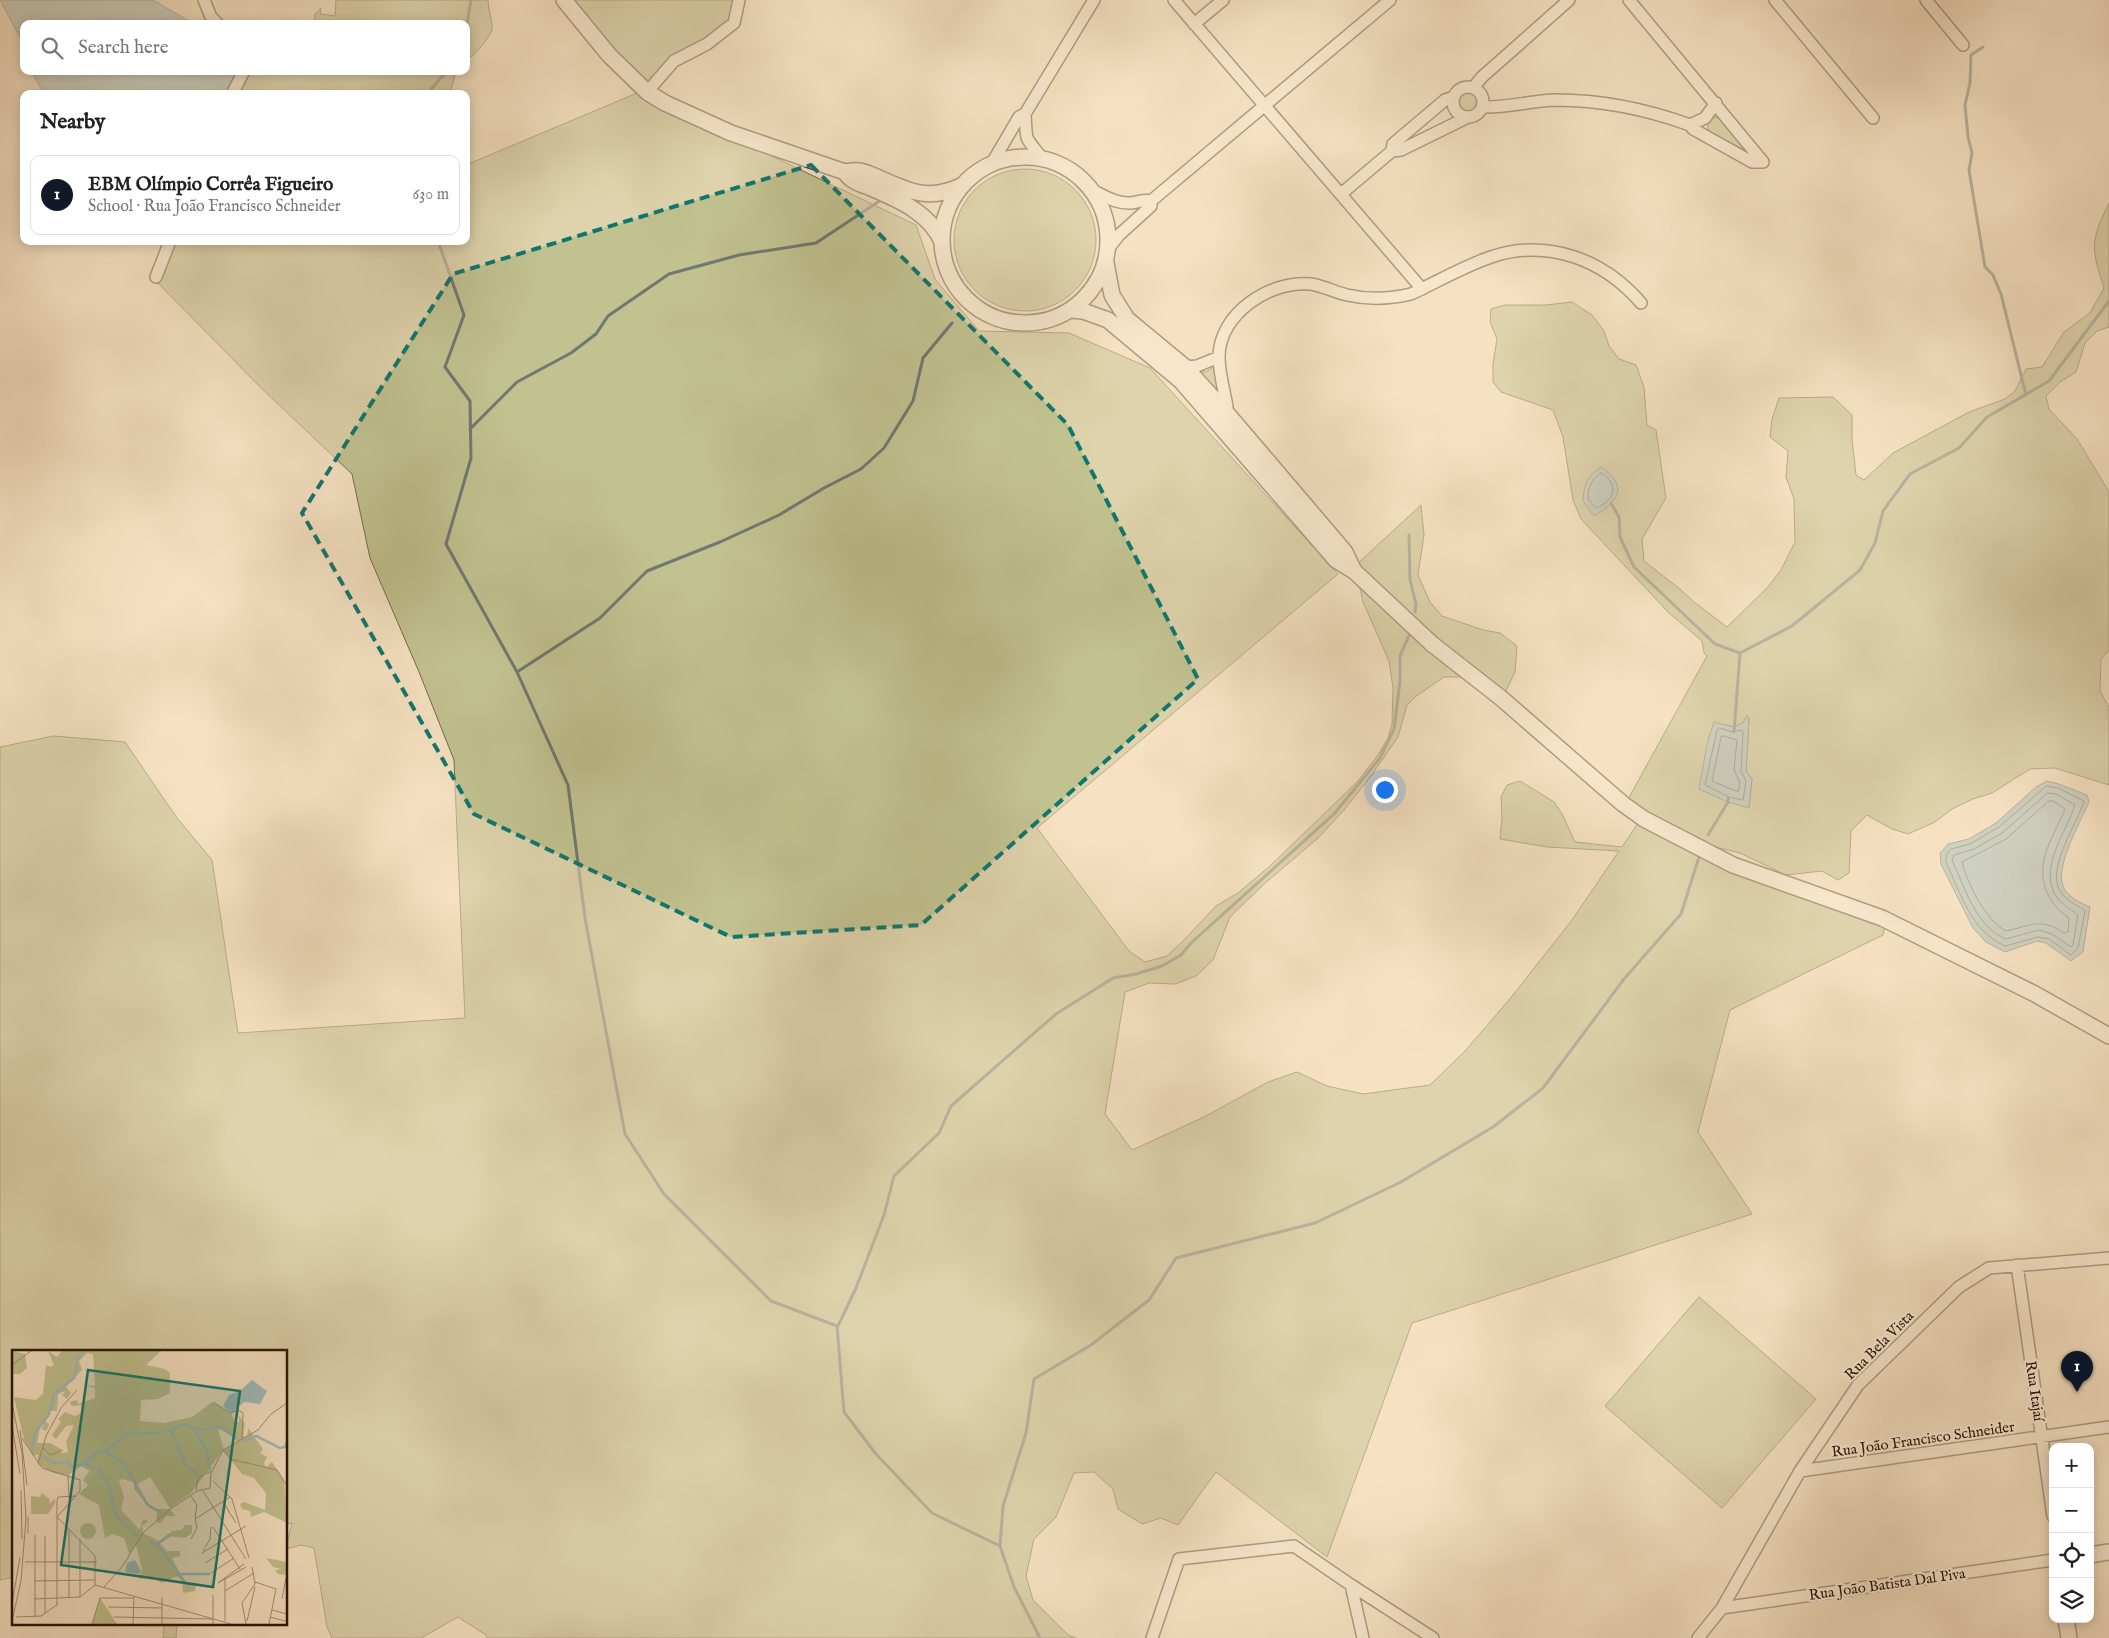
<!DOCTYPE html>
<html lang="en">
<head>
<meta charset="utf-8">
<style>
  :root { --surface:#fff; --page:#f2f2f2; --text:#222; --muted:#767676; --line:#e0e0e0; --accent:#111827 }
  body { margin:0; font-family:"IM FELL English",serif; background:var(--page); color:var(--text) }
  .controls { position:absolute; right:15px; bottom:15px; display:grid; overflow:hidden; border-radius:10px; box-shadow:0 2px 12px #0003 }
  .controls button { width:45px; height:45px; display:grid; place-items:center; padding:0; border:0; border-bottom:1px solid var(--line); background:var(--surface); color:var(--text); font:25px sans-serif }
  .you { position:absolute; left:1384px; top:789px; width:18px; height:18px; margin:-12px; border:4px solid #fff; border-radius:50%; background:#1a73e8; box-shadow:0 0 0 8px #1a73e833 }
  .badge { display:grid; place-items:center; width:32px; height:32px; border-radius:50%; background:var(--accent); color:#fff; font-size:16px; font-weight:700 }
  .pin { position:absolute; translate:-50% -41px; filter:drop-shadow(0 1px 2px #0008) }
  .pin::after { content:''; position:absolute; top:26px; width:18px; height:15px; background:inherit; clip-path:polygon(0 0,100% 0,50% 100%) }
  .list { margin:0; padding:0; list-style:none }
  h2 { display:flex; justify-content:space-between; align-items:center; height:65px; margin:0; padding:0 20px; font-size:21px }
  h2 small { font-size:16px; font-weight:400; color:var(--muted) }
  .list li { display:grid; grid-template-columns:32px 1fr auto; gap:15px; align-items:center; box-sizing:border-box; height:80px; margin:0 10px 10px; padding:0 10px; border:1px solid var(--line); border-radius:10px }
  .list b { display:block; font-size:19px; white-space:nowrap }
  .list p { margin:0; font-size:16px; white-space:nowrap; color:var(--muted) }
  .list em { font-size:16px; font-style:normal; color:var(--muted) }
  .icon { flex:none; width:28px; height:28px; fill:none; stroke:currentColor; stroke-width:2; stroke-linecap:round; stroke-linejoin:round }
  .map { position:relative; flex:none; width:2109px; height:1638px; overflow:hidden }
  .search { position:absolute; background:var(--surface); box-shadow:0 2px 12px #0003; left:20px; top:20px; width:450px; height:55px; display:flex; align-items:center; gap:12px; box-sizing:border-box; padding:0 18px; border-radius:10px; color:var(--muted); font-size:19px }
  .panel { position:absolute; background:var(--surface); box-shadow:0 2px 12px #0003; left:20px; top:90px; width:450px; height:155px; border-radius:10px }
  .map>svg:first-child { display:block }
</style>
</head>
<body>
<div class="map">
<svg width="2109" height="1638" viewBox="0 0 2109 1638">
  <rect width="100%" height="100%" fill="#f6e2c3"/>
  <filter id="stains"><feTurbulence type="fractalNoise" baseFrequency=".004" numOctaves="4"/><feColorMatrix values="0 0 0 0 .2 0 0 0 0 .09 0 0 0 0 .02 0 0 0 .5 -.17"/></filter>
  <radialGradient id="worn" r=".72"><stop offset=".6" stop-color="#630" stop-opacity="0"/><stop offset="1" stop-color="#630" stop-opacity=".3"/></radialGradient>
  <path fill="#c1c290" stroke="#746a48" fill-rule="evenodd" d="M336,0H488C488,9 493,22 492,29C489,40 475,54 466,61V24H314L315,14L321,8L320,14L335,16Z
    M570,0H740L735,20L696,45L669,57L659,70L648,97L916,225L935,279L979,331L1069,333L1150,368L1338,574L1037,828L1129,951L1145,962L1167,956L1184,940L1216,906L1238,893L1270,866L1357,782L1378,755L1388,738L1392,724L1393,688L1389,661L1363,602L1355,566L1421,505L1424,535L1418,575L1430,602L1442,616L1483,630L1500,633L1517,646L1515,672L1504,695L1465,677H1444L1415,697L1407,705L1398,737L1371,776L1344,810L1318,838L1263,885L1230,917L1213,960L1196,976L1183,981L1175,984L1149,983L1125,992L1105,1114L1132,1150L1204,1117L1268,1082L1297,1072L1327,1086L1363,1094L1430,1085L1465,1051L1509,1000L1572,920L1619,851L1547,847L1500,839L1502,818L1501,797L1507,785L1520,781L1554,802L1562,814L1575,842L1622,847L1644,814L1627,801L1707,656L1704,653L1702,641L1668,612L1581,519L1573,500L1563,437L1553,410L1501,392L1493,382V364L1497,339L1490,322L1491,309L1505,305H1546L1572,302L1592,315L1604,331L1609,346L1619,359L1636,365L1644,387L1647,425L1656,430L1666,498L1642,539L1644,561L1681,590L1694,602L1727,627L1768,587L1781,570L1795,542L1794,499L1786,477L1788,451L1770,437L1772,419L1779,398L1833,397L1852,415V439L1856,475L1864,480L1893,453L1969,412L2005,399L2015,391L2026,369L2042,367L2064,332L2090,313L2104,288C2091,247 2090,242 2109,203V327L2097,331L2085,343L2076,372L2060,382L2046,396L2049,409L2077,439L2109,492V650L2101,659L2100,691L2109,707V785L2055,768L2030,769L1992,793L1973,799L1952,809L1935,822L1908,834L1892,829L1867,815L1851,831L1849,873L1838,880L1822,871L1786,875L1740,853L1715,847L1737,858L1781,891L1885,926L1883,935L1730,1010L1698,1132L1752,1214L1412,1323L1327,1557L1216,1472L1178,1525L1161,1518L1142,1524L1118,1509L1113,1489L1094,1472L1074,1473L1056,1517L1034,1539L1026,1576L1033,1600L1068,1635L1076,1638H486V1635L458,1617L421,1638H332L327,1627L314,1548L301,1545L286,1549L292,1523L286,1524V1352H14V1577L0,1580V747L54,736L125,742L177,818L212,860L238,1033L465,1018L454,760L419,672L370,558L352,474L260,387L157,282L172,241H466V165L649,88L612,54ZM1747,716L1749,719L1746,771L1752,779L1749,807L1700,789L1726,725L1734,727L1743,723Z
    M246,71H456L450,94H235Z
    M1459 102a9 9 0 1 1 18 0a9 9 0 1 1-18 0Z
    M1716,117L1721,120L1745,150L1709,132L1707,123L1710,118Z
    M954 240a71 71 0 1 1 142 0a71 71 0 1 1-142 0Z
    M1215,366L1219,396L1197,373L1208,371Z
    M1699,1297L1816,1399L1722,1508L1605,1406Z
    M164,1624H177L176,1638H163Z"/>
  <path fill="#a0bcbc" stroke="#707871" d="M0,0H153L194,24H24V45Z
    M31,71H242L231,94H44Z
    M1601,467C1628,486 1620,501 1594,516L1583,501C1584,483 1587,477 1601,467Z
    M1747,715L1749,719L1746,771L1752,779L1749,808L1728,802L1699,789L1707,744L1714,722L1734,727L1743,723Z
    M2047,781L2059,784L2087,795L2089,802C2081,821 2055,866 2063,886C2067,897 2081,903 2090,907L2083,952L2071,961L2046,943L2037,941L2005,952L1986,942L1973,928L1941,864L1940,853L1948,844L1969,839L1996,823L2036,787Z"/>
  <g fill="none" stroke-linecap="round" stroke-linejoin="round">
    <path stroke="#64685e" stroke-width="1" d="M1601,473C1621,485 1614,501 1596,508L1588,499C1588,488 1591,479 1601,473Z
      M1719,728L1733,732L1741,730L1743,732L1741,771L1746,781L1743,800L1729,797L1705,785L1717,730Z
      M1724,736L1737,740L1734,770L1740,783L1738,792L1712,781L1721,737Z
      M2047,786L2058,788L2084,801C2077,824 2048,865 2059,889C2064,900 2076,904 2085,911L2078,948L2071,955L2049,939L2038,937L2005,946C1971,931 1961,894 1946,862V855L1951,849L1970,844L1999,827Z
      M2048,793L2056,794L2075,805C2067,830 2042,863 2053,890C2057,902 2069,908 2078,915L2073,945L2071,947L2052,934L2039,930L2006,939C1976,927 1965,888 1952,860L1954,855L1974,849L2002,833Z
      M2049,801H2053L2065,809C2059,825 2048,842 2044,859C2039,883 2049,905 2069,918L2068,932L2064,933C2041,917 2030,926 2006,931C1986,921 1967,883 1962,862L2006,839Z"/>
    <path stroke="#707871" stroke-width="3" d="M466,30L471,0
      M1983,47L1971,55L1970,83L1965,105L1968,137L1972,153L1969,170L1985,267L1993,275L2001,294L2026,395
      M427,94L447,71
      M438,241L464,315L445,367L470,401L471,458L446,544L517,672L568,785L585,918L625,1134L664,1194L771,1301L837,1326L844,1412L876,1454L932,1513L1000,1546L1014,1587L1040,1638
      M470,429L517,382L571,353L596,334L608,316L669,274L739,255L816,243L884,198
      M1611,503L1619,517L1620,537L1634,567L1715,644L1740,653
      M1409,535L1410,580L1416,604L1415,612
      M517,672L600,618L647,571L720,542L779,515L824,488L861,469L884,448L913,401L923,358L952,323
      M1734,732L1740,653L1792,626L1860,570L1875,543L1883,511L1910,474L1959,448L1987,417L2049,381L2109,301
      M1708,835L1728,802V798
      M838,1326L856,1288L884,1215L894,1176L939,1133L951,1106L1056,1014L1113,978L1136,974L1162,966L1181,955L1191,943L1334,814L1380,758L1394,729L1400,681V656L1411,631
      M1000,1546L1003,1506L1026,1433L1034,1379L1091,1345L1149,1300L1176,1258L1315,1223L1401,1182L1493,1127L1543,1088L1624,979L1681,914L1700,854"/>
    <g stroke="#5b4732" stroke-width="14">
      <path id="minor" d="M204,0L211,17L218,24
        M1174,0L1422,289
        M1775,0L1873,118
        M1926,0L1963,45
        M1194,24L1223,0
        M1453 102a15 15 0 1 1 30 0a15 15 0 1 1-30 0Z
        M1473,88L1482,77L1569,0
        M647,92L674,61L707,44L734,23L739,0
        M232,94L244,71
        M1482,107C1506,108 1530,101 1555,100C1602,100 1646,109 1690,125L1693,129L1752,162H1763L1629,0
        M1025,114C1027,142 1023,134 1041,157
        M1690,125L1705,118L1716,103
        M1392,151L1393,144L1445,100L1454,97
        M992,163L1019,117L1025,114L1094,0
        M1092,190C1105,196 1116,204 1131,203C1139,202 1144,199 1151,201
        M1341,194L1392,151L1401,150L1468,117
        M1108,249L1119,235L1151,206V201L1390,0
        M156,277L170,241
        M1185,367L1197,366L1219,357
        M1225,411L1227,406C1224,390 1219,373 1219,357C1219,313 1271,280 1311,284C1323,286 1335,292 1347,295C1369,300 1390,299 1411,294C1437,282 1464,266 1491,257C1547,238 1603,259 1641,303
        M2017,1265L2053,1516
        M1800,1471L2109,1427
        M1351,1585L1363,1638
        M1722,1608L2053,1560
        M1152,1638L1179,1559L1294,1546L1351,1585L1433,1638
        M1698,1638L1722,1608L1800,1471L1858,1385L1959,1287L1989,1268L2109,1258"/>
    </g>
    <g stroke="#5b4732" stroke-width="18">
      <path id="tertiary" d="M564,0L609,55L647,92L665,103L731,133L845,172C861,169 865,172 879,178C910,192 929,201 961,186
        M942 240a83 83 0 1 1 166 0a83 83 0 1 1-166 0Z
        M845,172C851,182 861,184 871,188C899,200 930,213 942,242
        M1106,263L1112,295L1127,319L1185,367L1225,411L1345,552L1354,571
        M1070,310L1083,311L1108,320L1181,381L1336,560L1354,571L1432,644L1501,698L1623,804L1644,819L1733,865L1882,918L2035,994L2109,1036
        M2090,1555L2109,1552
        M2066,1619L2069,1638"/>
    </g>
    <use href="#minor" stroke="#f9ecd8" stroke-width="11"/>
    <use href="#tertiary" stroke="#f9ecd8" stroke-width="15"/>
  </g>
  <path d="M0 0H2109V1638H0ZM811,165L1068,425L1198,679L921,925L731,937L474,814L302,513L453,274Z" fill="#f6e2c3" fill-opacity=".55" fill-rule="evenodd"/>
  <path fill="none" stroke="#0f766e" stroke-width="4" stroke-dasharray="10 6" stroke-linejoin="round" d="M811,165L1068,425L1198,679L921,925L731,937L474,814L302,513L453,274Z"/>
  <g text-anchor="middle" stroke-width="4.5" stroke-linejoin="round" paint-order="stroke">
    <g font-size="15" fill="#271301" stroke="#f9ecd8">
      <text transform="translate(1879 1345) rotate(-45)" y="5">Rua Bela Vista</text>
      <text transform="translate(2035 1391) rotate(82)" y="5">Rua Itajaí</text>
      <text transform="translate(1923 1439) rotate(-8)" y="5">Rua João Francisco Schneider</text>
      <text transform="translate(1887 1584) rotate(-8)" y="5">Rua João Batista Dal Piva</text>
    </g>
  </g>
  <g transform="translate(12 1350)">
    <rect width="275" height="275" fill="#f6e2c3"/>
    <path d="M0,1L13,4L15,18L8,24H0ZM36,1L45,7L50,1H149L134,15L153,19L158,23V43L146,49L129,50L128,71L152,73L180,67L200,52L219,63L223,72H227V65L233,74L231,86L235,87L236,78L251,99L248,103L255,107L252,113L254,117L260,112L272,130L275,173L252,162L239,167L238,161L230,159L228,154L232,152L253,160L254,143L242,128L230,124L211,100L179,143L158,158L138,127L124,135L140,159H158L163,166H154L149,173L144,172L145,162L138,158L122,139V132L110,129L107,131L112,147L109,160L128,180L131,169L136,171L130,176L131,183L147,191L160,181L170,180L173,175H180V183L173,188L155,186L148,193L155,201H168V206L160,208L172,231L184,235L183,241L171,243L170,231L165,226L150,233L140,227L127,229L130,219L124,195L117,204L112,188L101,184L93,188L87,155L67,144L76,135L71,130L78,121L69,116L56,125L41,123L26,114V104L21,106L12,89L2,47L24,50L31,44L34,15L39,17L42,15ZM75,3L81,4L83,36L71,35L83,38V48L66,54L65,50L58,52L60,56L69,55L72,62L63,66L53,62L46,69L49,72L40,85L44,89L54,76L62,75L54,92L56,102L49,103V99L38,93H25L28,77L32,74L30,79L34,81L37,75L33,71L39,61H45L46,44L54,41L50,45L55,49L59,43L54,37L70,20L67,11ZM206,79L223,86L224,92L212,100ZM30,143L38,150L37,154L43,149V153L36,164H19V146L28,147ZM68 181a8 8 0 1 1 16 0a8 8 0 1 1-16 0ZM254,208L275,212L274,225L266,224L263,220L269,219L261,217ZM88,248L105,274H80Z" fill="#c1c290" fill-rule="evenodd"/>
    <path d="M240,30L255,41L248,54L232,52L220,63L211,56L217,45L228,41ZM123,210L129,221L127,224L113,222L115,213Z" fill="#a0bcbc"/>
    <path fill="none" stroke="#a0bcbc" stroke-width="2.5" d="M159,80L174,115L186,125M183,80L194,99L198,120M230,92L244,86L268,98L273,97L275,92M20,100L22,85L37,64L42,44L62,28L66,7L72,1M94,101L113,115L135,154L151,164M31,105L40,113L56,112L59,117L72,114L86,101H94L115,84L148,83L172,75L193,80L208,76L225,89M72,114L87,119L96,134L104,165L126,187M138,192L145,194L178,239M145,194L160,184M165,224H198"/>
    <path fill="none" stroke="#a38f75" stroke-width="1" d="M0,15L19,1M201,52L219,63L226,60L231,63L230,89M0,53L10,103L14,168L9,231L0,271M0,75L8,124M8,80L15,135M10,88L30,118L68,130V141L45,167L83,206V235M31,98L38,105L51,100M211,100L218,109L265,120L275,136M26,114L34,86L49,58L65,40M56,125L57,148M201,131L220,149L237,208M9,140L10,189M184,140L186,128L199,121M191,141L234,209M211,152L224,173M158,159L185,141L198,138L199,123L211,100L246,80L259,64L275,53M16,167V183M183,169L218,147M201,177L228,219M57,180V247M23,185V267M33,186V264M179,189L185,178L183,167L185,155L179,146M191,201L198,189L199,177M190,203L234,176M13,212H85M193,213L216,199M232,214L206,233L234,217M199,223L222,208M22,231L83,230M243,232L264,239L257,274M83,235L219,274M92,237L110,217L131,183L158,159M213,241L242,223M68,247V189M22,249L68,247L83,235M270,249L274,228M0,254L8,207M45,255V151L46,147L64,146M96,257L150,258M260,260L275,264M4,267L29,266L46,254M102,267L200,269M258,267L273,271M213,271V228M235,271L243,237M80,274L88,248H122M121,274L122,247M150,274V247M201,274V245M234,274L230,253L243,234L240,217"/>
    <path fill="#0f766e" fill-opacity="0.15" stroke="#0f766e" stroke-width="2.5" d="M76,20L228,41L201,237L49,215Z"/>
    <rect width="275" height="275" fill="none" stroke="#271301" stroke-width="2.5"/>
  </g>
  <rect width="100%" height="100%" filter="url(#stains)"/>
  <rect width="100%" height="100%" fill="url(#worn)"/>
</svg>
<div class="controls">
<button>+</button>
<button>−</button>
<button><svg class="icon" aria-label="locate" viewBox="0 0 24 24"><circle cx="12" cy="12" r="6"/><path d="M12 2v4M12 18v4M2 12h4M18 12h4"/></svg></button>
<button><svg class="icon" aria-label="layers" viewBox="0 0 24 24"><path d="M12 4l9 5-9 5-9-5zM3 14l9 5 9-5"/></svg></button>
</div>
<div class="you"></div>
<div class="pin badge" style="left:2077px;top:1392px">1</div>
<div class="search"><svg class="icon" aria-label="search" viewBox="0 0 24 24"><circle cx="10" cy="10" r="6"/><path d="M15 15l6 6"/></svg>Search here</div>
<section class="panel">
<h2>Nearby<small></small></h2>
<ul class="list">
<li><span class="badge">1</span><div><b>EBM Olímpio Corrêa Figueiro</b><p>School · Rua João Francisco Schneider</p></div><em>630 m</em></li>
</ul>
</section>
</div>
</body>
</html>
